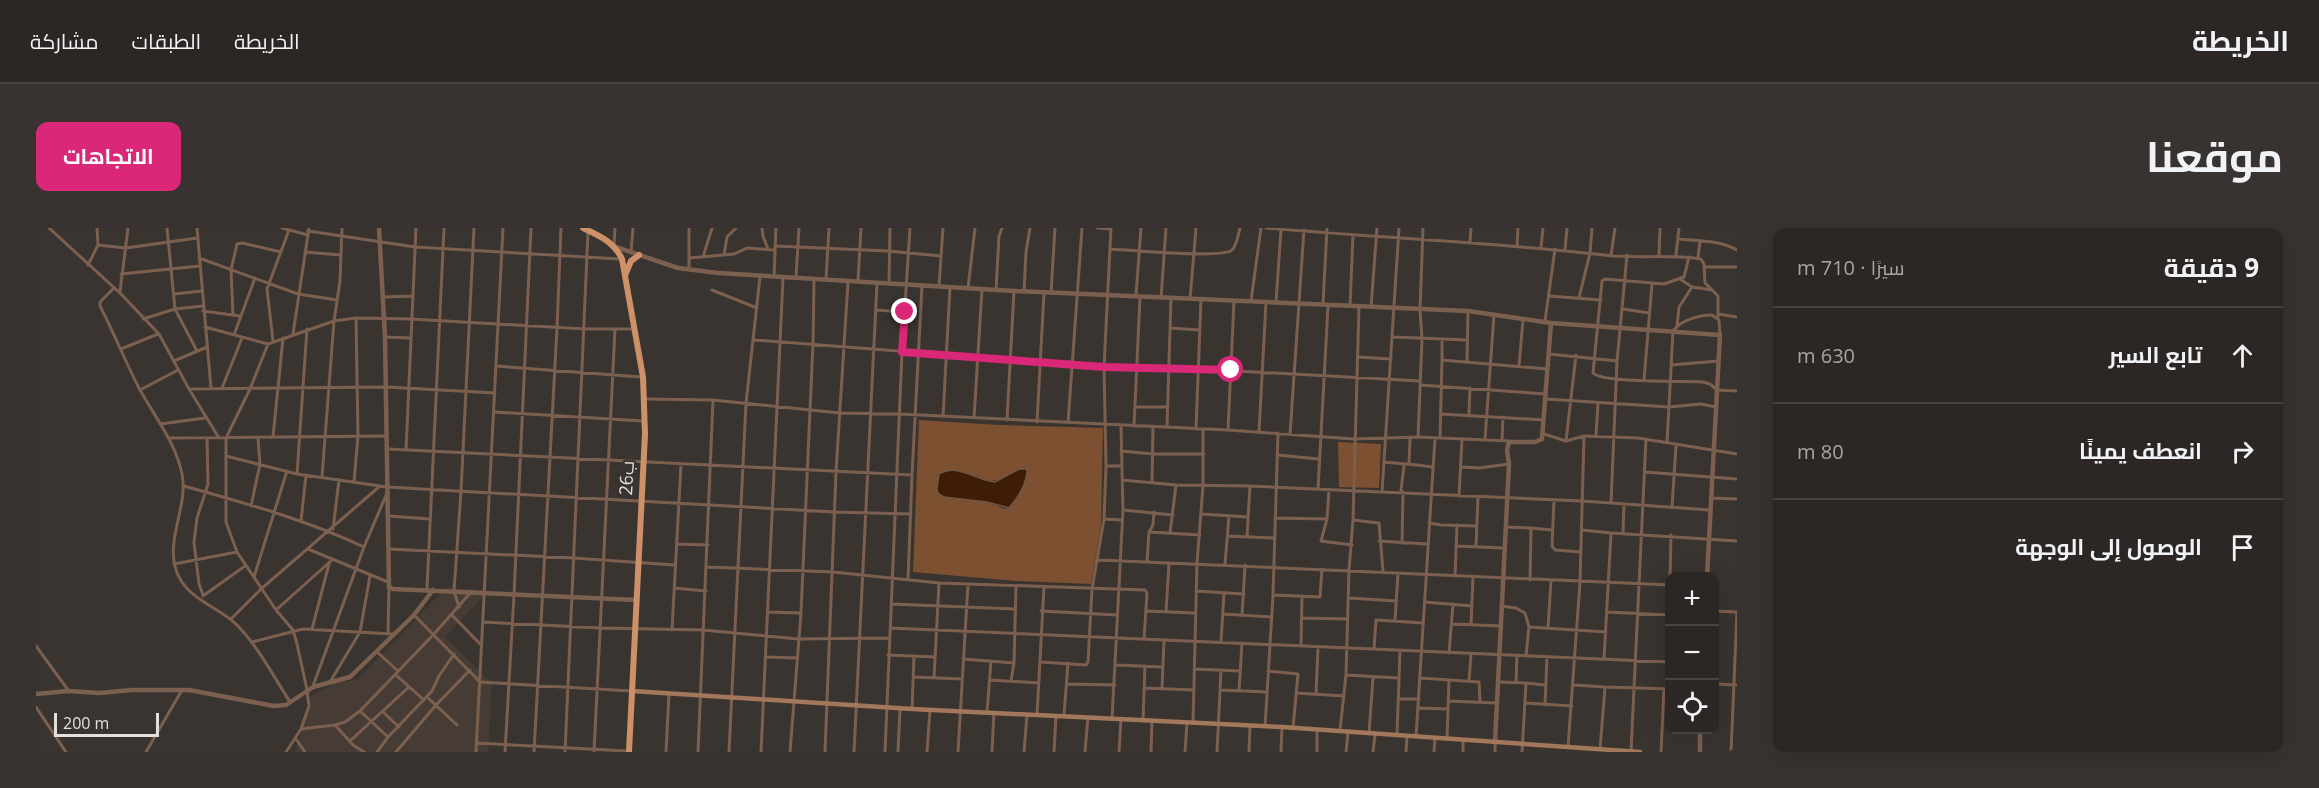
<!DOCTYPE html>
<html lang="ar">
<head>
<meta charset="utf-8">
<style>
  :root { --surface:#2c2724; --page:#383331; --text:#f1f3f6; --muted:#a6a5a6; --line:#484441; --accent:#db2777 }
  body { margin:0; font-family:"Open Sans",Cairo,sans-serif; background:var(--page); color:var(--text); direction:rtl }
  .controls { position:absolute; right:18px; bottom:18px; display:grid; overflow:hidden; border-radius:12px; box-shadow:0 6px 24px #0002 }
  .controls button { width:54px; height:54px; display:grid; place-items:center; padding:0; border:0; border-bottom:2px solid var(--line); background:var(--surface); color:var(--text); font:30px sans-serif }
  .scale { position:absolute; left:18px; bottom:15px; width:105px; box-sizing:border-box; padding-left:6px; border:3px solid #e3dfdd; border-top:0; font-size:16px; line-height:21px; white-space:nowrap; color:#e3dfdd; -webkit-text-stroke:4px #3a3430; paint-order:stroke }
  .stop { position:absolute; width:18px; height:18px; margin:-14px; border:4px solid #db2777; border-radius:50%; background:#fff }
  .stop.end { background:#db2777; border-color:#fff; box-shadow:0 2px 6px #0008 }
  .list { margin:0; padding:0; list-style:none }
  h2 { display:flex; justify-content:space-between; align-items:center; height:78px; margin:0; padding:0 24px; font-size:26px }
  h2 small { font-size:20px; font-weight:400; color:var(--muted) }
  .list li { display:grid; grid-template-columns:39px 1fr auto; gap:18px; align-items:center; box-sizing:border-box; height:96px; padding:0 24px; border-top:2px solid var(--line) }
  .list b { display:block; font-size:22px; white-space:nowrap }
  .list em { font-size:20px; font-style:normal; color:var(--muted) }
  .icon { flex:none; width:33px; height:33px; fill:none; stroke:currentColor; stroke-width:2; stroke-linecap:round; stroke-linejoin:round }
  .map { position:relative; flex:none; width:1701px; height:524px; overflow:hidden; direction:ltr; border-radius:12px }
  header { display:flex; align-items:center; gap:36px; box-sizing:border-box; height:84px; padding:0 30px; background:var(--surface); border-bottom:2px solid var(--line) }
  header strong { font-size:28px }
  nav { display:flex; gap:33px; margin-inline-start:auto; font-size:21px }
  .intro { display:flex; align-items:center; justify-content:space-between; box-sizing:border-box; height:144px; padding:0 36px }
  h1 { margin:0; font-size:42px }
  .button { padding:15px 27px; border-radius:12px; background:var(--accent); color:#fff; font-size:21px; font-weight:700 }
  main { display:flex; gap:36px; padding:0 36px }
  aside { flex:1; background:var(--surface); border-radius:12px; box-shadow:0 6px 24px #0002 }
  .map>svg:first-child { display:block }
</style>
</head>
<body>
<header>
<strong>الخريطة</strong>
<nav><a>الخريطة</a><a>الطبقات</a><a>مشاركة</a></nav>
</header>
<div class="intro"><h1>موقعنا</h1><a class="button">الاتجاهات</a></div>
<main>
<aside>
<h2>9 دقيقة<small>سيرًا · 710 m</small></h2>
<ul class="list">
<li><svg class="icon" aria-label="ahead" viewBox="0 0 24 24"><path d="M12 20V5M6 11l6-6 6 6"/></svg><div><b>تابع السير</b></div><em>630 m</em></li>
<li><svg class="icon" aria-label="right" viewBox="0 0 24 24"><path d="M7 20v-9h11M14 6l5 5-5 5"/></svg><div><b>انعطف يمينًا</b></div><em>80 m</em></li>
<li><svg class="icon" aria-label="arrive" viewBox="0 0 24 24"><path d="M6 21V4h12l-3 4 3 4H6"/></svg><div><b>الوصول إلى الوجهة</b></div></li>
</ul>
</aside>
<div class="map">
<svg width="1701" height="524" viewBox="0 0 1701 524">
  <rect width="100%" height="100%" fill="#3a3430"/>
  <path fill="#473c35" d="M411,359L452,363L409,409L456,455L452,524H259L274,479L275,468L299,455L322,451Z"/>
  <path fill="#7d5031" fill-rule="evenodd" d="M883,192L963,197L1067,200L1065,299L1055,356L980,353L877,344ZM939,247C950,252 956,256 966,249L973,280L969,281L951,274L908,269Z
    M1302,214L1345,216L1343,260L1303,259Z"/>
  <path fill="#3d1d05" stroke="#6f5746" stroke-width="1.5" d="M983,241H991C991,256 983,268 973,280L951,274L908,269L902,265L901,261L903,246C923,235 939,252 959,254Z"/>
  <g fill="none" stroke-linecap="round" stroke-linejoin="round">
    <path stroke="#7c604f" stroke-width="3" d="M13,0L84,65L123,106L153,161L183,210
      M131,0L139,81L161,123
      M161,0L175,160
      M246,0L272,7
      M726,0L727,8L732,21
      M1061,0L1075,1
      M1230,0C1343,10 1456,14 1568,27C1600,31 1632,26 1665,31L1668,36L1669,55L1682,68V89
      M272,3L379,19L584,31
      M1642,11C1661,13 1684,12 1701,22
      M1434,15L1435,0
      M62,17L90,20L161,10
      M578,17L579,0
      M739,18L852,23L905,28
      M1481,19L1482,0
      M1505,20L1507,0
      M1074,21C1093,22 1186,31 1196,22C1201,17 1202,7 1204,0
      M1529,22L1531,0
      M269,24L305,27
      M595,24L597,0
      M688,27L691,9L700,0
      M1623,27L1624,0
      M1640,27L1643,0
      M1575,28L1579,0
      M667,29L676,0
      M1653,29L1648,49L1628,56L1569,51L1566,53L1557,145C1566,155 1648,153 1667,154L1674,156L1681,162L1701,163
      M163,30L262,66L301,72
      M653,30L698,26L711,20L738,22
      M1662,30L1664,13
      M52,37L62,17L61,0
      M1668,39H1701
      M653,41V0
      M85,46L163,38
      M738,49L740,0
      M760,49L763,0
      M790,51L793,0
      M1644,51L1656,59L1676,62
      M822,53L825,0
      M853,56L854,0
      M903,58L907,0
      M78,60L64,74V78C78,105 89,133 103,160C118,188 140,215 146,246C153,280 126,316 143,349C155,373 185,380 202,398C223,420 238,449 254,474
      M932,60L939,0
      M676,62L721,80
      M960,62L963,8L966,0
      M84,64L92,0
      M988,64L990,24L994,0
      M1015,65L1019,0
      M138,66L166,63
      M1100,67L1105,0
      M1513,68L1565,72
      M347,69L377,68
      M1125,70L1130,0
      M1543,70L1554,25L1556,0
      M1154,71L1160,0
      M1215,73L1225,0
      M1240,74L1245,2
      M1287,76L1291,0
      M1314,78L1317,7
      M1335,79L1341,0
      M1587,81L1613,85
      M840,82L868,84
      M167,83L204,88
      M1682,86L1701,89
      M197,87L195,42L201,16L206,15L245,24
      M107,91L139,81L167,78
      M1509,93L1519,21
      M1641,98L1643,79L1656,59
      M169,99L232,116L298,93L320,90L375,91L549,101H597
      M1134,100L1164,102
      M257,106L273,0
      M198,107L219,50
      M349,109L374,110
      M1357,109L1431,112
      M718,112L1068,139L1163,141L1384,153
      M237,113L231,61L253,2
      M232,116L214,161L190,210V294L201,324L240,382L257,402L261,416L271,462L273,478L265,501L250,524
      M85,121L122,106
      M1513,126L1581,133
      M1322,129L1355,131
      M1406,132V111
      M138,133L171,119
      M1431,133L1432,84
      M1635,137L1682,133
      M460,138L605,149
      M1483,138L1487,92
      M1608,152L1616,56
      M1384,157L1510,166
      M186,160L206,110
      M153,161L350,159L459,165
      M104,162L142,142
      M609,171L677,172L804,185L864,186L1192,202L1318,211L1382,209L1473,213
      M1510,171L1633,179L1665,176L1680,179
      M1099,179H1132
      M458,184L607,193
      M1405,186L1508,192
      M1433,186L1434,160
      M907,189L914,59
      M938,190L946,61
      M971,192L978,63
      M1001,194L1008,65
      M1032,195L1046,0
      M124,196L169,190
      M1098,198L1104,69
      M1131,199L1135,70
      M1160,201L1165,71
      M1192,202L1198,73
      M1223,204L1230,74
      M1254,206L1268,2
      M1508,206L1530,213L1548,208L1602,210L1701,226
      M1560,208L1562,175
      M237,209L247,110
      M1382,209L1386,111L1384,82L1387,0
      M133,210L351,208
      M1404,210L1406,132L1511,141
      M1449,211L1458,87
      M1466,212L1467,189
      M1530,213L1540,127
      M1631,215L1637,103C1645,92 1663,87 1676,87L1683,92L1684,107
      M352,221L876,247L886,57
      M370,222L380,0
      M1085,223L1117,226H1168
      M1241,227L1283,231
      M190,228L261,246L351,259L798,284L875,286
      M1348,234C1365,236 1379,236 1396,239
      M1373,236L1374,211
      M1070,238H1086
      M1425,239L1443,240L1473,236
      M1609,244L1701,251
      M261,246L271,101
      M286,249L298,93L304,53L306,0
      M1086,252L1140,257L1214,258L1546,273L1674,282
      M318,254L322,208L320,90
      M1116,254L1117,199
      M148,258C209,275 271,292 328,319
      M1282,261L1292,78
      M1293,262L1291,291L1285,313L1316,317
      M1346,264L1363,0
      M1423,268L1426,211
      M1675,270L1701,271
      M1518,272L1516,318L1519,322L1545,324
      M1575,275L1581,133L1591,27
      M215,278L224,236L222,210
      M1636,279L1640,218
      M1087,282L1137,287
      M1165,286L1212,289
      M352,288L394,291
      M1239,290L1291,291
      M1068,291L1086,292
      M1317,292L1343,295L1347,343
      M265,293L270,247
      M1393,295L1405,297L1441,298
      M1470,299L1495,300L1494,352
      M1495,300L1516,302
      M297,301L303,252
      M1546,302L1575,305
      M1113,304L1164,307
      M1587,304L1588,276
      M1134,305L1140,257
      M1192,308L1238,310
      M1211,309L1214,258
      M1343,313L1391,316
      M1366,315L1367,265L1365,262L1368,238
      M641,316L672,317
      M1421,318L1467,320
      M1440,318L1442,269
      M272,321L352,354
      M352,321L538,330L638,337
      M1062,332L1634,357
      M1111,334L1113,304L1117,297L1118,284
      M138,336L201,324
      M1189,336L1193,288
      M671,339L797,344L903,355L1109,362L1111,365L1108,411
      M1419,348L1421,297
      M218,349L251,243
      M1634,349L1635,307
      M872,351L876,247
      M638,360L670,363
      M391,361L408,0
      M1160,363L1208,366
      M167,367L163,356L158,314L161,290L172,256L171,210
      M1237,367L1284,369L1286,341
      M167,368L209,338
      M1313,370L1360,373
      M1389,374L1436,378
      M855,376L979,381
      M1465,378L1480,380L1489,385L1493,399L1490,428
      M423,379L418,363L425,263L438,0
      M240,382L296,332
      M1005,383L1081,387
      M1110,383L1159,385
      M1678,383L1701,384
      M732,384L764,385
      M1130,384L1133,335
      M1571,384L1634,387
      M1187,386L1236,389
      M378,387L444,454L595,463
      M416,387L445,417
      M1206,388L1209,337
      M1266,390L1311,391
      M195,391L225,361L344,258
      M1359,392L1362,346
      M447,394L564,400L667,402L762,411L853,410
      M1416,396L1465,398
      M1435,397L1437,349
      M1493,399L1570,404
      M854,400L1634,434
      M1512,400L1515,353
      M276,401L293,336
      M636,402L645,236
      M352,405L353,359
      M216,414L267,401L357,406
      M1185,414L1188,365
      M1265,417L1266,368
      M0,418L32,462
      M1338,421L1340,392L1387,395
      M341,424L362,443
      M1413,425L1417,376
      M852,427L899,429
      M731,429L761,430
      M927,431L978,435
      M1568,431L1575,305L1701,313
      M1004,434L1050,437L1052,434L1056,361L1068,291L1070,238L1068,139L1075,0
      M1631,434L1633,387
      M1080,437L1127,439
      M1158,441L1204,443
      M1232,443L1262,446L1257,500
      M360,447L388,472
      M1310,447L1363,450
      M877,449L926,451
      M898,450L903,355
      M1384,450L1443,454L1444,474
      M954,452L1003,455
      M975,453L978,435L980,358
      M1433,453L1435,426
      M294,454L324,404L334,348
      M1463,454L1490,455L1486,524
      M1480,455L1481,427
      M1490,455L1509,457
      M1031,456L1079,457
      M1678,456L1701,457
      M1538,457L1569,459
      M277,458L328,319L351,265
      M1109,460L1158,462
      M1126,461L1128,412
      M1185,462L1231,464
      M1203,463L1206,415
      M1260,465L1308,468
      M1280,466L1282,419
      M391,469L421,497
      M1362,471H1383
      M1412,473L1461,475
      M1490,475L1536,478
      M1509,477L1511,429
      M0,479L30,524
      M1383,480L1412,481
      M876,481L878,428
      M324,483L352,509
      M347,484L363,499
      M951,484L955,433
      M1001,487L1008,359
      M1028,487L1032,435
      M1076,491L1087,282L1085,198
      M1107,492L1109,438
      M1157,495L1161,335L1167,258V201
      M299,497L317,517L328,524
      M1229,499L1237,367L1242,205
      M265,501L299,497L309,494L324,483L398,406L435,364
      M1304,502L1310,447L1313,342L1317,292L1323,78
      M1333,506L1337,449
      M1361,507L1364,422
      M1380,509L1399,210
      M260,511L269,524
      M1411,511L1413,452
      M314,513L373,459
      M441,515L591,523
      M1532,519L1544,354L1548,208
      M1564,521L1569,459L1634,461
      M1595,523L1610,211
      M110,524L146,462
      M341,524L352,509L396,463L403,448L418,426
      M360,524L400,477L434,442
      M440,524L467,0
      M469,524L478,367L495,0
      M498,524L521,100L525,0
      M529,524L552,4
      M558,524L579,101
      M630,524L633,465
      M662,524L677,172
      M693,524L710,175L724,49
      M725,524L747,50
      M754,524L765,385L777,115L778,53
      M789,524L800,244L812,54
      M818,524L841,55
      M849,524L866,124L874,0
      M862,524L864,481
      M891,524L894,482
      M922,524L932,356
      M956,524L958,484
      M988,524L991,487
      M1018,524L1020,488
      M1049,524L1052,489
      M1083,524L1085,491
      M1115,524L1116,493
      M1149,524L1151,495
      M1181,524L1185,442
      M1213,524L1214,498
      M1245,524L1246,499
      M1281,524V502
      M1310,524L1312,505
      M1337,524L1339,507
      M1370,524L1371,508
      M1398,524L1399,510
      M1427,524V512
      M1459,524V514
      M1625,524L1628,461
      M1695,524L1701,384"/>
    <path stroke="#7c604f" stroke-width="4.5" d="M343,0L349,109L353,359L357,361L601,372
      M580,19L642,40L682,45L978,63L1432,83L1515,95L1684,107L1671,349
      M0,466L33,463L63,465L96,462H153L238,478L250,477L277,459L314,449L378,387L397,362
      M1459,514L1473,236L1471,222L1473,214H1499L1506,211L1515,95
      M1664,524V502"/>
    <path stroke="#a3775b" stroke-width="4.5" d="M596,463L876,481L1246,499L1604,524"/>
    <path stroke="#ce9068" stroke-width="6" d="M547,0C564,8 578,14 586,31L607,149L609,206L593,524
      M590,45L595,33L603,27"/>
  </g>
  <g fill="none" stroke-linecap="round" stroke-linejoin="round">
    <path stroke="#db2777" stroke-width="8" d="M869,84L866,124L1068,139L1195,142"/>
  </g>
  <g text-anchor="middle" stroke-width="4.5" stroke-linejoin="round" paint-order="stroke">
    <g font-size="18" fill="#e3dfdd" stroke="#3a3430">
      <text transform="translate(591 250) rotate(-87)" y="6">26ب</text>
    </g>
  </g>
</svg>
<div class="controls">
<button>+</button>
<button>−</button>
<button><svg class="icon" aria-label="locate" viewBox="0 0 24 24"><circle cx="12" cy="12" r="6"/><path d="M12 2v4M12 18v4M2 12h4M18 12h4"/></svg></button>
</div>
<div class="scale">200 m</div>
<div class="stop" style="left:1195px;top:142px"></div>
<div class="stop end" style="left:869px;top:84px"></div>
</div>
</main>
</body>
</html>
